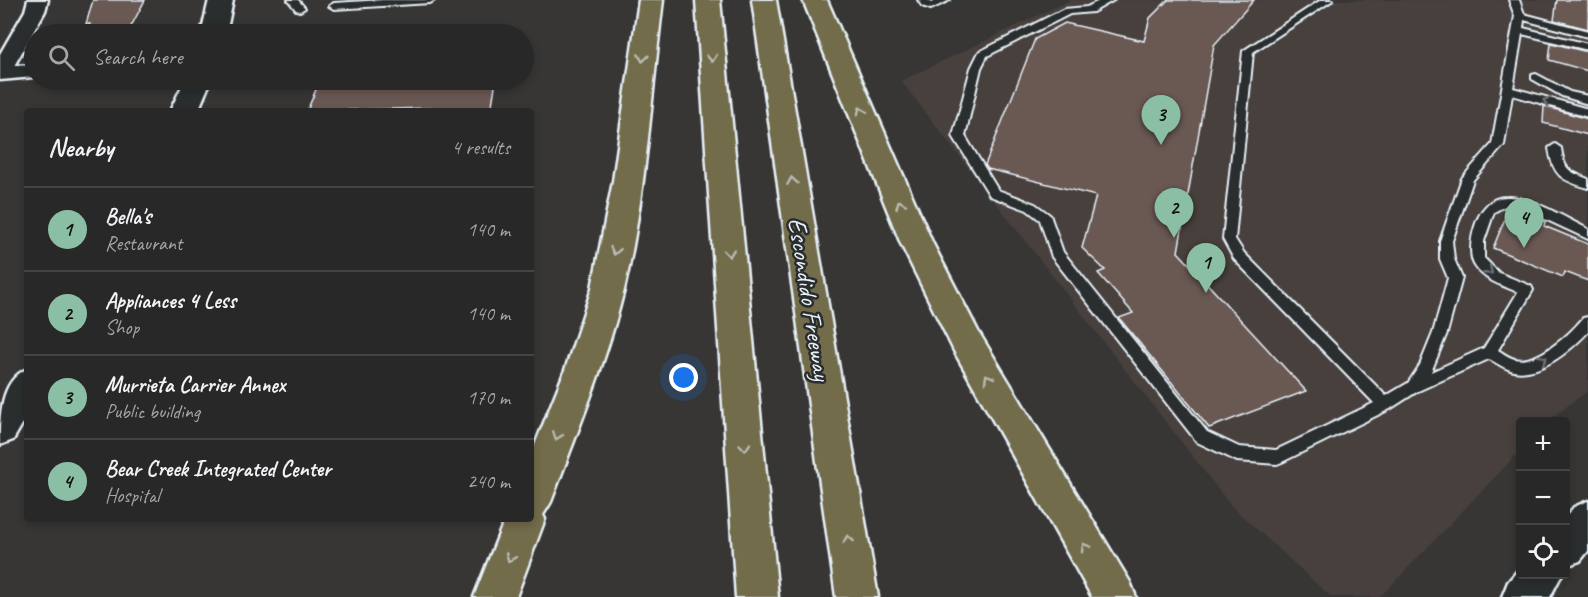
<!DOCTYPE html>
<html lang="en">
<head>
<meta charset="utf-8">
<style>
  :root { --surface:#292828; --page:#313030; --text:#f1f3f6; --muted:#a5a6a8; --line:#454445; --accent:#8abfa5 }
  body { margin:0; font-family:Caveat,sans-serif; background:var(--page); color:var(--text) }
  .controls { position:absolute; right:18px; bottom:18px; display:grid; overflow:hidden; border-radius:6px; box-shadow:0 3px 9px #0003 }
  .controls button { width:54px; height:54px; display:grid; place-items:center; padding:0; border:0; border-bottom:2px solid var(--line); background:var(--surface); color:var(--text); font:30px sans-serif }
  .you { position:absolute; left:684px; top:378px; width:21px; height:21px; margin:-15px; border:4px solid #fff; border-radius:50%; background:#1a73e8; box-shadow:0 0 0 9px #1a73e833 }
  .badge { display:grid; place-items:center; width:39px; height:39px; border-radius:50%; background:var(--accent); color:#111; font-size:20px; font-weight:700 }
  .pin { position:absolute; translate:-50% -50px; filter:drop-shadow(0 2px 3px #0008) }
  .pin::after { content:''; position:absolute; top:32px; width:21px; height:18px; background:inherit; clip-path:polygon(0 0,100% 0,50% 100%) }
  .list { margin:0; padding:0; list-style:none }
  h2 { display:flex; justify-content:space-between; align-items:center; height:78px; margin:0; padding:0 24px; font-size:26px }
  h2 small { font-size:20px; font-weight:400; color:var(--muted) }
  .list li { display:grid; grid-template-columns:39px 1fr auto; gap:18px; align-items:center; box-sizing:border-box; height:84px; padding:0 24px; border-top:2px solid var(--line) }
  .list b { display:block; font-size:22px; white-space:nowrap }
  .list p { margin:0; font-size:20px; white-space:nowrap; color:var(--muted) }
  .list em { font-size:20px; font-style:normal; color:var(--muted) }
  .icon { flex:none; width:33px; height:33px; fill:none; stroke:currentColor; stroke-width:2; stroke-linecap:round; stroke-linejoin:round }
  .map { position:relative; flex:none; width:1588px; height:597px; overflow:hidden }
  .search { position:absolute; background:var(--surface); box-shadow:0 3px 9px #0003; left:24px; top:24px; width:510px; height:66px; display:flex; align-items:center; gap:15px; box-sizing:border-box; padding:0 21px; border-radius:33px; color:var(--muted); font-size:22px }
  .panel { position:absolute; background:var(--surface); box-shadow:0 3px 9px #0003; left:24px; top:108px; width:510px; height:414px; border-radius:6px }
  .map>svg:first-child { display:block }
</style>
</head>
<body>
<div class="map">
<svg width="1588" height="597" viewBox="0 0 1588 597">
  <rect width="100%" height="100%" fill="#373635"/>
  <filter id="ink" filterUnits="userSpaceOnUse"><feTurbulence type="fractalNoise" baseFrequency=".0167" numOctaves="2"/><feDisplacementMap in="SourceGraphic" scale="12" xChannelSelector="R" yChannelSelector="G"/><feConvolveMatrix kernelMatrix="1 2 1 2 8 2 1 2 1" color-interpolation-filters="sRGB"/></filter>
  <g filter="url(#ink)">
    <path fill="#46403e" d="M1070,0H1588V391L1561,410L1549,421L1520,422V451L1380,597H1331L1231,506L901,81Z"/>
    <path fill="#6a5953" stroke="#e8f1f8" stroke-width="1.5" d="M93,0H145L127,34H84L90,24H86Z
      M1168,0H1254L1214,45L1178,252L1306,391L1209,428L1119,318L1133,313L1098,273L1105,270L1082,248L1096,196L988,169L985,165L1035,39L1065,23L1144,41L1150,18Z
      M1557,0H1588V29L1554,20Z
      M1551,43L1588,52V71L1549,60Z
      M320,80H496L491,111H430L431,108L307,111Z
      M1544,106L1588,119V135L1543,123Z
      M1509,209L1529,214L1545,222L1544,226L1588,244V281L1565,272L1563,277L1493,248Z"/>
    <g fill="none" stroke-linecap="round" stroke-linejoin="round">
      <g stroke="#e8f1f8" stroke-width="4">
        <path id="service" d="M288,0H298L305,8L300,11L296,10Z
          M383,0H435L430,3L334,9L329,6L334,3Z
          M918,0H928L931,3L937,0H950L931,9L922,6Z
          M1101,0H1114L1093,12L1070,14L987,56L981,68L965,136L998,190L1035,204L1050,215L1063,252L1207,432L1239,447L1276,450L1374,403L1234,259L1223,239L1243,51L1321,0H1333L1253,52L1235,239L1244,253L1386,396L1408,383L1420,365L1433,333L1448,278L1440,259V241L1462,178L1492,144L1515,16L1509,0H1519L1524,14L1588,31V37L1524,20L1523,28L1588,44V50L1522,34L1513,88L1588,109V117L1512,95L1504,145L1473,180L1452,241L1454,259L1462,278L1447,333L1431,372L1484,348L1518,292C1503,286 1484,280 1475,266C1466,252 1474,218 1486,206C1491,200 1499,197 1507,197C1530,196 1567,219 1588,229V239L1519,207L1505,206L1494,212L1484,241V258L1499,273L1531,286L1533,290L1498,350C1503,353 1509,358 1515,359C1537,365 1570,334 1583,318L1588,317V332C1571,350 1541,376 1514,371C1505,369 1497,363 1489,359L1418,391L1390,409L1282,462L1277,464L1237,461L1197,442L1052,257L1040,220L1027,210L990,196L953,136L971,68L979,52L1064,9L1087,7Z
          M1536,74L1570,92L1588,96V104L1562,96L1532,79V75Z
          M1555,144L1561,148C1564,170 1568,171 1588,179V188C1561,180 1553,176 1549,148Z"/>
      </g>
      <g stroke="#e8f1f8" stroke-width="5">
        <path id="minor" d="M28,0H48L45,11L14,66L34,65V77L0,80V54L25,11Z"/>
      </g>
      <g stroke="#e8f1f8" stroke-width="5">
        <path id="tertiary" d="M209,0H233L226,34H201Z
          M185,80H211L198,111H170Z
          M27,369V416L13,440L0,445C0,416 0,381 27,369Z"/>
      </g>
      <g stroke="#e8f1f8" stroke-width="5">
        <path id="secondary" d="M1588,501V551L1580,561L1566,566V517L1574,507Z
          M1520,568V574H1562L1550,597H1502L1508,582Z"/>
      </g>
      <g stroke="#e8f1f8" stroke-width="5">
        <path id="motorway" d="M639,0H663C651,96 646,195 624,290C606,363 577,432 551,502L543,515L545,519L516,597H474L505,519H531V455L565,370L592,288L613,181Z
          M696,0H720L778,597H736Z
          M752,0H776L878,597H836Z
          M803,0H827L933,244L978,331L1130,582L1136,597H1092L954,351L901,244Z"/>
      </g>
      <use href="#service" fill="#2a2d2e" fill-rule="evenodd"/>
      <use href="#minor" fill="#2a2d2e" fill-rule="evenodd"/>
      <use href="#tertiary" fill="#2a2d2e" fill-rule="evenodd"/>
      <use href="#secondary" fill="#2a2d2e" fill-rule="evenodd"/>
      <use href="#motorway" fill="#726c4b" fill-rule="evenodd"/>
    </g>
    <defs><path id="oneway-chevron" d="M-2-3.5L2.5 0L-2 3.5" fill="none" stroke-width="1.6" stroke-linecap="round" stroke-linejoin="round" transform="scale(1.5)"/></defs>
    <g stroke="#b9bcb3">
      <use href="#oneway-chevron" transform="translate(643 58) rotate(98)"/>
      <use href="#oneway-chevron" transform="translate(712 58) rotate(85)"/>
      <use href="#oneway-chevron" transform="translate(861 111) rotate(-112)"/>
      <use href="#oneway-chevron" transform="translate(792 181) rotate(-99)"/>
      <use href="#oneway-chevron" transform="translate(900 204) rotate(-113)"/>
      <use href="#oneway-chevron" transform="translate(615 251) rotate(101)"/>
      <use href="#oneway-chevron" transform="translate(729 253) rotate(85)"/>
      <use href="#oneway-chevron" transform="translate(988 378) rotate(-120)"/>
      <use href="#oneway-chevron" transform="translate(557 436) rotate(111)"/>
      <use href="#oneway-chevron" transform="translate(745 447) rotate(85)"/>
      <use href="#oneway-chevron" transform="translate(848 539) rotate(-99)"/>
      <use href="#oneway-chevron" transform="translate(1085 547) rotate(-120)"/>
      <use href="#oneway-chevron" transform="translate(510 558) rotate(111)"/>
    </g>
    <g stroke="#6c7275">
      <use href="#oneway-chevron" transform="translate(1547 101) rotate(-164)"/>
      <use href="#oneway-chevron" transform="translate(1489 271) rotate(39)"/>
      <use href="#oneway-chevron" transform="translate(1543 359) rotate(-29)"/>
    </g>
  </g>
  <g text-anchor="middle" stroke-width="5" stroke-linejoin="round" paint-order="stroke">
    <g font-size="26" fill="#e8f1f8" stroke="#2a2d2e">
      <text transform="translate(810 299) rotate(81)" y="9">Escondido Freeway</text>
    </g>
  </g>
</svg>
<div class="controls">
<button>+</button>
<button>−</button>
<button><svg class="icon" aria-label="locate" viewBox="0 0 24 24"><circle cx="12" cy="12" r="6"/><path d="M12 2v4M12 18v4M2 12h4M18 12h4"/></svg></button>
</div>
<div class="you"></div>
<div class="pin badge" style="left:1206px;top:293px">1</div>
<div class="pin badge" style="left:1174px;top:238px">2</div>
<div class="pin badge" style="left:1161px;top:145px">3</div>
<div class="pin badge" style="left:1524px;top:248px">4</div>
<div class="search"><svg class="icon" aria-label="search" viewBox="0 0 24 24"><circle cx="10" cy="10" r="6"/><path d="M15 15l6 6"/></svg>Search here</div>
<section class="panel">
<h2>Nearby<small>4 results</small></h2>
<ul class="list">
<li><span class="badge">1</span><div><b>Bella's</b><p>Restaurant</p></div><em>140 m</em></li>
<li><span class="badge">2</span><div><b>Appliances 4 Less</b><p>Shop</p></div><em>140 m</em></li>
<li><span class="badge">3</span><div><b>Murrieta Carrier Annex</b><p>Public building</p></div><em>170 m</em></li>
<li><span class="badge">4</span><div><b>Bear Creek Integrated Center</b><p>Hospital</p></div><em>240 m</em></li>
</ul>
</section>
</div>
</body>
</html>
